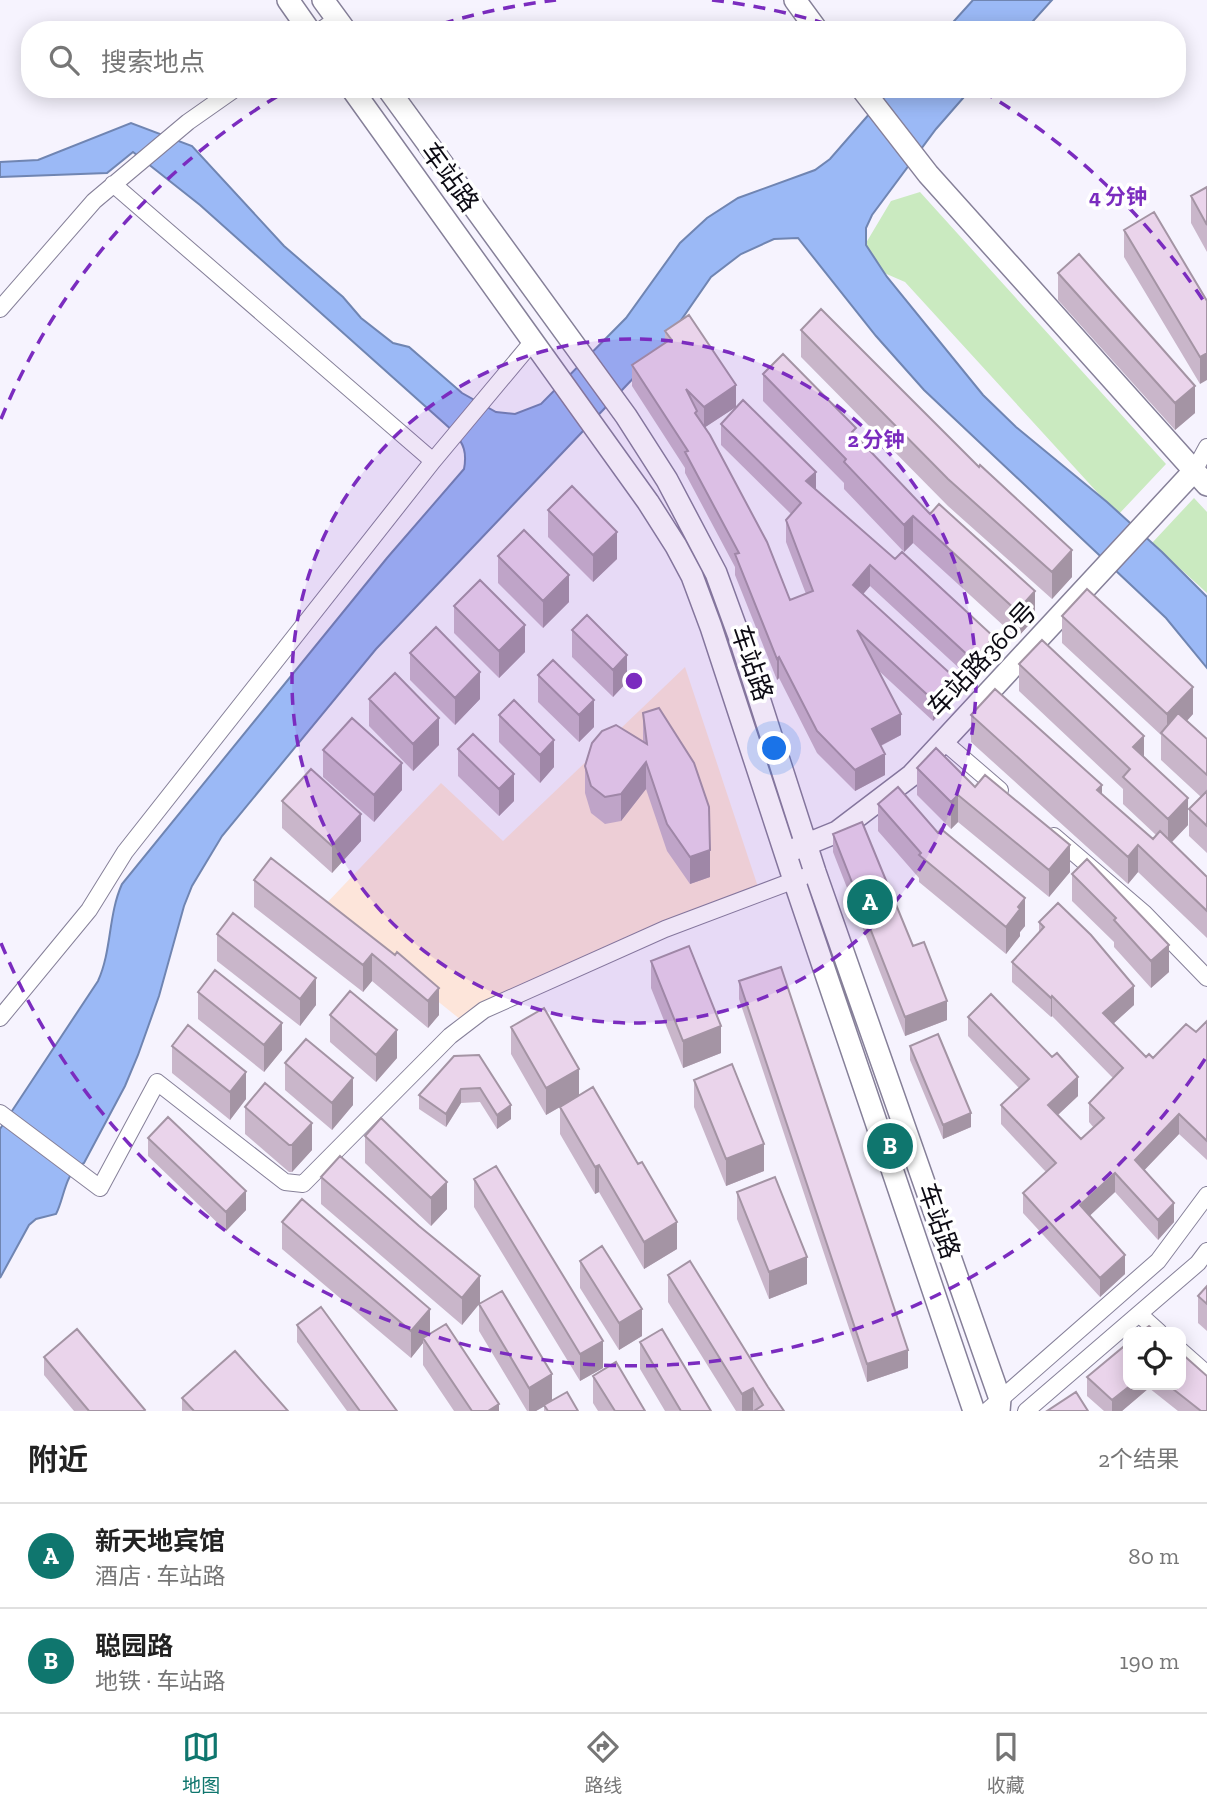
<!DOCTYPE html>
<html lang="zh">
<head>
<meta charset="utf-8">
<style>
  :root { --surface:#fff; --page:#f6f6f6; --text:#222; --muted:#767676; --line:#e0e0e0; --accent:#0f766e }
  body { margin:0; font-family:"Zilla Slab","Noto Sans SC",serif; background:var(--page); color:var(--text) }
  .controls { position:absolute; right:21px; bottom:21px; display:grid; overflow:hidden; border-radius:14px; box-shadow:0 4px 18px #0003 }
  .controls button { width:63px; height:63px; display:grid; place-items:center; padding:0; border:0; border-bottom:2px solid var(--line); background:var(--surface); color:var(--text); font:35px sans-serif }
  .you { position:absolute; left:775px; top:749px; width:24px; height:24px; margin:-18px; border:5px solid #fff; border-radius:50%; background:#1a73e8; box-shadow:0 0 0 10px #1a73e833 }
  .badge { display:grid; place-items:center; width:46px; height:46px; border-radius:50%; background:var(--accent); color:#fff; font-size:23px; font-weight:700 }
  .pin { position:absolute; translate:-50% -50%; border:4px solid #fff; box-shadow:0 2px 7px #0006 }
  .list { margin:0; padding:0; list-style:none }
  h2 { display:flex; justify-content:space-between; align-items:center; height:91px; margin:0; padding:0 28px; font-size:30px }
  h2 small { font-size:23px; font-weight:400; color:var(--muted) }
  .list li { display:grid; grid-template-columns:46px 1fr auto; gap:21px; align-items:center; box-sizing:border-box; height:105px; padding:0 28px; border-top:2px solid var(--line) }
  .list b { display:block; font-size:26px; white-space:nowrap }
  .list p { margin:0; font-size:23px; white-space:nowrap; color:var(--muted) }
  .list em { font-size:23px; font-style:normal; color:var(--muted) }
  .icon { flex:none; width:38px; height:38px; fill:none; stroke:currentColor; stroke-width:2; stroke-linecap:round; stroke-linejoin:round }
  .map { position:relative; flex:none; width:1207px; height:1411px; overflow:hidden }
  .search { position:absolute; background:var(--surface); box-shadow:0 4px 18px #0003; left:21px; right:21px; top:21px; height:77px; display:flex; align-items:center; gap:18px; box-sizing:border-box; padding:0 24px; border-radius:28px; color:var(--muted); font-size:26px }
  .sheet { height:301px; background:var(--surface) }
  nav { display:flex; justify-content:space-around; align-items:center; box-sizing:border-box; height:98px; border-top:2px solid var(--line); background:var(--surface); font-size:19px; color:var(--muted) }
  nav a { display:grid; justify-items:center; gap:4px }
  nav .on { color:var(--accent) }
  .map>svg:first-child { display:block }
</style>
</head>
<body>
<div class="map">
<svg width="1207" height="1411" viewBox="0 0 1207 1411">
  <rect width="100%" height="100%" fill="#f6f3fe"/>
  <path fill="#fde5da" d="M685,667L760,893L466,1024L322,908L441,783L503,841Z"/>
  <path fill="#caeac0" d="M920,192L1166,464L1118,515L905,282L875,269L863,248L891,201Z
    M1194,498L1207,512V593L1152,543Z"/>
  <path fill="#9bb9f6" stroke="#7085b2" stroke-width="2" d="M973,0H1052L1025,30H946Z
    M891,89H971L936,129L872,215L866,228V245L887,277L983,395L1016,427L1107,502L1162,552L1207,597V668L1166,618L924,390L876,336L798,238L774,239L741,254L711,277L661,349L376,649L222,836L192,886L184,906L159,996L138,1055L125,1086L84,1163C64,1172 65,1197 56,1214L36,1219L29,1225L0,1278V1129L98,981C112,950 108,915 122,884L387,558L464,469C467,453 464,444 454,432L200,205L133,152L107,173L0,177V162L38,160L131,123L192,146L284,246L343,297L361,318L393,343L409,347L462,393L496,412L515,414L541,404L626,318L680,243L707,218L738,198L815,170L830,159Z"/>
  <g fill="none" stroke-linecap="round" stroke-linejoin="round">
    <g stroke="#868099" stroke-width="18">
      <path id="minor" d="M321,30L337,19
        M113,184L433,461
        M0,309L94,201L188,122L235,89
        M1194,471L1207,447
        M943,741L1000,790
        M1054,836L1144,913L1207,978
        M0,1018L89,910L125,852L433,461L534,340
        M0,1113L100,1188L157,1082L285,1182L303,1184L450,1036L484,1010L665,929L803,877
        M1139,1314L1159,1332
        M1181,1351L1207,1374
        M987,1411L1158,1261L1207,1195
        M1026,1411L1198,1263L1207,1251"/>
    </g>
    <g stroke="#868099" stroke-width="24">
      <path id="major" d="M288,0L309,30
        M323,0L345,30
        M795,0L817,30
        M352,89L648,502L676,546L692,576L711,627L794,880L974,1411
        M388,89L626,416L667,480L716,573L739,636L815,872L1000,1399L999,1411
        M862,89L928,174L1207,485
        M795,849L837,832L912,775L1194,471"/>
    </g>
    <use href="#minor" stroke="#fff" stroke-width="16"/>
    <use href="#major" stroke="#fff" stroke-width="21"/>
  </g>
  <path fill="#c9b6ca" d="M1207,187V252L1191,223V196Z
    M1124,230L1207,301L1200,384L1124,257Z
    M1058,273L1195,413L1175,430L1058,300Z
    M801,330L1072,577L1052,599L948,506L801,357Z
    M665,331L736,407L705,427L790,600L806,594L786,542V520L791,514L721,445V424L816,490L994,658L973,681L870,586L863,594L954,698L933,721L879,671L901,735L881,746L885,775L855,791L817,753L779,678L777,680L735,575V567L685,473V468L632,386V365L665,343Z
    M763,374L856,436L930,514L1035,618L1017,638L913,543L904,552L844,489V483L763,401Z
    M548,510L617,559L593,582L548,537Z
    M498,556L569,602L543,628L498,583Z
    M454,606L525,652L499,678L454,633Z
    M1062,616L1193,714L1187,721L1207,739V853L1189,836V809L1201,797L1161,760V735L1062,643Z
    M572,630L627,682L613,697L572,657Z
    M410,653L480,699L455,725L410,680Z
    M1019,664L1144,758L1188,825L1172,842L1207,877V938L1138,872L1128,884L971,742V715L1102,794L1153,839L1156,835L1123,804V789L1019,691Z
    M538,675L594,727L579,742L538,702Z
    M369,699L439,745L413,771L369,726Z
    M643,713L710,877L690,884L667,851L646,789L621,821L605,824L591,813L585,793V766L643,742Z
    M499,715L554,767L540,783L499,742Z
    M458,749L514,801L499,816L458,776Z
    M323,750L402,790L374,822L323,777Z
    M917,768L975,787L1070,872L1049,897L958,822L951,829L917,795Z
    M282,801L361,841L332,873L282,828Z
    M878,804L938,833L1025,926L1020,932V936L1006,954L919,882V878L878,831Z
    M833,834L913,946L947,1020L905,1036L833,852Z
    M1072,874L1169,972L1151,988L1114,947V942L1072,901Z
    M254,880L395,955L439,1015L428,1028L372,981L363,992L254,907Z
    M1039,922L1134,1005L1113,1024L1146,1057L1153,1058L1196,1032L1207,1021V1160L1179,1134L1144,1170L1174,1222L1158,1240L1115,1192L1089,1216L1125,1274L1100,1297L1023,1213V1193L1046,1172L1001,1124V1105L1019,1088L968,1036V1017L1078,1096L1058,1115L1081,1139L1094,1128L1089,1122V1103L1113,1078L1052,1016L1051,1017L1012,982V962L1039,933Z
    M217,934L316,1005L300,1026L217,961Z
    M651,961L721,1053L683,1068L651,988Z
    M739,981L908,1368L867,1382L739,999Z
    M198,992L282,1050L264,1072L198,1019Z
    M330,1015L397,1058L376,1082L330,1042Z
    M511,1027L579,1095L677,1249L644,1269L599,1192L595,1194L560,1134V1107L546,1115L511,1054Z
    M172,1046L246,1099L230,1120L172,1073Z
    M910,1046L971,1127L943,1139L910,1060Z
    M454,1056L511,1119L497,1129L480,1102L461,1103L446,1127L419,1109V1095Z
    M285,1063L353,1105L332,1130L285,1090Z
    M694,1080L764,1171L726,1186L694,1107Z
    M245,1107L312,1150L292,1172H289L245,1134Z
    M365,1136L447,1209L431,1226L365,1163Z
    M148,1138L246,1210L226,1231L148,1156Z
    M321,1177L480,1303L462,1325L321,1204Z
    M474,1179L603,1368L580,1381L474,1207Z
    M737,1192L807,1284L769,1299L737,1219Z
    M282,1222L430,1334L499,1411H454L423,1365V1343L411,1358L282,1249Z
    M580,1261L642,1336L619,1350L580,1288Z
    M668,1275L768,1387L784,1411H736L668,1302Z
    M1207,1286V1331L1198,1323V1296Z
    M479,1304L552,1400L578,1411H544V1406L536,1411H527L479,1331Z
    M297,1325L397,1411H347L297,1342Z
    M640,1342L711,1411H665L640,1369Z
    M44,1357L145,1411H74L44,1375Z
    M593,1376L645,1411H598L593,1403Z
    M1087,1377L1128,1385H1181L1207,1411H1178L1149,1388L1122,1411H1104L1087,1396Z
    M182,1398L288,1411H182Z"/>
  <path fill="#a494a4" d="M1207,353V380L1200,384V357Z
    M736,385V407L704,428V407Z
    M1195,386V413L1175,430V403Z
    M816,472V493L806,481Z
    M913,516V543L904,552V525Z
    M617,532V559L593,582V555Z
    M1072,550V577L1052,599V572Z
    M870,565V586L853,606V585Z
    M569,575V602L543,628V601Z
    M1035,591V618L1017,638V611Z
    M525,625V652L499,678V651Z
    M994,637V658L973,681V660Z
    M627,655V682L613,697V670Z
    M779,657V678L777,680V659Z
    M480,672V699L455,725V698Z
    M954,677V698L933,721V700Z
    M1193,687V714L1169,740L1167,739V714Z
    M594,700V727L579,742V715Z
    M901,714V735L872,750V729Z
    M439,718V745L413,771V744Z
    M1144,736V763L1133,747Z
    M554,740V767L540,783V755Z
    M885,754V775L855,791V770Z
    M646,762V789L621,821V794Z
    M402,763V790L374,822V795Z
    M514,774V801L499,816V789Z
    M1102,785V812L1097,790Z
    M958,795V822L951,829V802Z
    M1188,798V825L1168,846V819Z
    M361,814V841L332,873V846Z
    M1070,845V872L1049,897V870Z
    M1138,845V872L1128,884V857Z
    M710,850V877L690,884V857Z
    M1025,898V926L1020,932V936L1006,954V927L1018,907Z
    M1169,945V972L1151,988V961Z
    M372,954V981L363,992V965Z
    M316,978V1005L300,1026V999Z
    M1134,986V1005L1103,1033V1013Z
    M439,988V1015L428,1028V1001Z
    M1052,996V1016L1051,1017V998Z
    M947,1001V1020L905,1036V1017Z
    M282,1023V1050L264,1072V1045Z
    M721,1026V1053L683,1068V1041Z
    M397,1030V1058L376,1082V1055Z
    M579,1069V1096L546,1115V1088Z
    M246,1072V1099L230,1120V1092Z
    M1078,1077V1096L1048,1124V1105Z
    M353,1078V1105L332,1130V1103Z
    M461,1089V1103L446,1127V1114Z
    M511,1105V1119L497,1129V1115Z
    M971,1113V1127L943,1139V1125Z
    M1179,1114V1134L1135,1180V1160Z
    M312,1123V1150L292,1172V1145Z
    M764,1144V1171L726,1186V1159Z
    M599,1165V1192L595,1194V1167Z
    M1115,1173V1192L1080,1225V1205Z
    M447,1182V1209L431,1226V1198Z
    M246,1191V1210L226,1231V1212Z
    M1174,1203V1222L1158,1240V1220Z
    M677,1222V1249L644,1269V1242Z
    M1125,1255V1274L1100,1297V1278Z
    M807,1257V1284L769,1299V1272Z
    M480,1276V1303L462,1325V1298Z
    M430,1309V1336L423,1338V1343L411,1358V1331Z
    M642,1309V1336L619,1350V1323Z
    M603,1341V1368L580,1381V1354Z
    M908,1350V1368L867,1382V1364Z
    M552,1374V1402L536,1411H529V1388Z
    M1131,1385H1149V1388L1122,1411H1112V1400Z
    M753,1388V1411H742V1394Z
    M499,1404V1411H488Z"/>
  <path fill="#ead4eb" stroke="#a494a4" stroke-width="2" d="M1207,187V225L1191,196Z
    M1154,212L1207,301V353L1200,357L1124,230Z
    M1079,254L1195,386L1175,403L1058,273Z
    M821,309L979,467L980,465L1072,550L1052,572L948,479L801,330Z
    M689,315L736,385L704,407L686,389L697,411L695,413L710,435L767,542L790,600L813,591L786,520L801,503L721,424L743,400L816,472L806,481L895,559L902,552L994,637L973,660L870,565L853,585L954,677L933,700L857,630L901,714L872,729L885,754L855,770L817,731L779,657L777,659L735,554L739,553L685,452L688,451L632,365L671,339L665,331Z
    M783,354L856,428L852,432L930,514L939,504L1035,591L1017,611L913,516L904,525L844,462L846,459L763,374Z
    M572,486L617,532L593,555L548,510Z
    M524,530L569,575L543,601L498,556Z
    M480,580L525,625L499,651L454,606Z
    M1087,589L1193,687L1167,714L1062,616Z
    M587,615L627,655L613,670L572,630Z
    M436,627L480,672L455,698L410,653Z
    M1042,640L1144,736L1133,747L1188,798L1168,819L1123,777L1130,769L1019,664Z
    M553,660L594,700L579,715L538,675Z
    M395,673L439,718L413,744L369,699Z
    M995,689L1102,785L1097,790L1153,839L1160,831L1207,877V911L1138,845L1128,857L971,715Z
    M514,700L554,740L540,755L499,715Z
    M659,708L694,763L709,807L710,850L690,857L667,824L646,762L621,794L605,797L591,786L585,766L592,743L602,731L616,725L647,744L643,713Z
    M1178,713L1207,739V775L1161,733Z
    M352,718L402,763L374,795L323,750Z
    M473,734L514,774L499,789L458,749Z
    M936,748L975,787L985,775L1070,845L1049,870L958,795L951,802L917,768Z
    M311,769L361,814L332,846L282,801Z
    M898,787L938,833L941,829L1025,898L1018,907L1020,909L1006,927L919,855L921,853L878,804Z
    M1207,791V826L1189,809Z
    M862,822L913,946L924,942L947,1001L905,1017L833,834Z
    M271,858L395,955L397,952L439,988L428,1001L372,954L363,965L254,880Z
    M1087,859L1169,945L1151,961L1114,920L1116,918L1072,874Z
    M1058,903L1091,935L1134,986L1103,1013L1146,1057L1149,1054L1153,1058L1186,1024L1196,1032L1207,1021V1141L1179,1114L1135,1160L1174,1203L1158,1220L1115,1173L1080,1205L1125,1255L1100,1278L1023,1193L1056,1163L1001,1105L1029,1079L968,1017L991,994L1052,1057L1057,1053L1078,1077L1048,1105L1081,1139L1104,1118L1089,1103L1123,1068L1052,996L1051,998L1012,962L1044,927L1039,922Z
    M233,913L316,978L300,999L217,934Z
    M689,946L721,1026L683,1041L651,961Z
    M781,967L908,1350L867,1364L739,981Z
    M215,970L282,1023L264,1045L198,992Z
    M350,991L397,1030L376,1055L330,1015Z
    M544,1008L579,1069L546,1088L511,1027Z
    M188,1025L246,1072L230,1092L172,1046Z
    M938,1034L971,1113L943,1125L910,1046Z
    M306,1039L353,1078L332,1103L285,1063Z
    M479,1055L511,1105L497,1115L480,1088L461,1089L446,1114L419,1095L454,1056Z
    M732,1064L764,1144L726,1159L694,1080Z
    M265,1083L312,1123L292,1145H289L245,1107Z
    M593,1087L638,1164L642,1162L677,1222L644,1242L599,1165L595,1167L560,1107Z
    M168,1117L246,1191L226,1212L148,1138Z
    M381,1118L447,1182L431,1198L365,1136Z
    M340,1156L419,1226L480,1276L462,1298L321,1177Z
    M496,1166L603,1341L580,1354L474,1179Z
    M775,1177L807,1257L769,1272L737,1192Z
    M302,1199L430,1309L411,1331L282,1222Z
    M602,1246L642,1309L619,1323L580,1261Z
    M690,1261L768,1387L784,1411H754L763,1405L753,1388L742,1394L668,1275Z
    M1207,1286V1304L1198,1296Z
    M502,1291L552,1374L529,1388L479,1304Z
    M321,1307L397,1411H360L297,1325Z
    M446,1324L499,1404L488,1411H472L423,1338Z
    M1149,1326L1156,1332H1141Z
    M77,1329L145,1410L144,1411H89L44,1357Z
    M662,1329L711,1411H681L640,1342Z
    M1128,1343V1385H1131L1112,1400L1087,1377Z
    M235,1351L288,1411H194L182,1398Z
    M1181,1353L1207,1376V1411H1201L1168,1385H1181Z
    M616,1362L645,1411H615L593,1376Z
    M567,1392L578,1411H548L544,1405Z
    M1076,1392L1088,1411H1047Z"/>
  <circle cx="634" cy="681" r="342" fill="#7b2cbf" fill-opacity=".12"/>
  <g fill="none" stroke="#7b2cbf" stroke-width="3.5" stroke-dasharray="12 9">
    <circle cx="634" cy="681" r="342"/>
    <path d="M1205 1059A685 685 0 0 1 1 943M1 419A685 685 0 0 1 286 91M422 30A685 685 0 0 1 556 0M712 0A685 685 0 0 1 846 30M982 91A685 685 0 0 1 1205 303"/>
  </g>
  <g text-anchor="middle" stroke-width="7" stroke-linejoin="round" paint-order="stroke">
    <g font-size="26" fill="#0d0b14" stroke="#fff">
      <text transform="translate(450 177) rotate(54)" y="9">车站路</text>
      <text transform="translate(982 659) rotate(-47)" y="9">车站路360号</text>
      <text transform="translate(752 663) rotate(71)" y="9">车站路</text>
      <text transform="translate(939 1221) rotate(71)" y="9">车站路</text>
    </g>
  </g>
  <circle cx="634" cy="681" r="10" fill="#7b2cbf" stroke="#fff" stroke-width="3.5"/>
  <g font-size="21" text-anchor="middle" font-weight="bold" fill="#7b2cbf" stroke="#fff" stroke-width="7" stroke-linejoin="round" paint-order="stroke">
    <text x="1118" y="204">4 分钟</text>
    <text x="876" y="447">2 分钟</text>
  </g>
</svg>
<div class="controls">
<button><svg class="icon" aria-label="locate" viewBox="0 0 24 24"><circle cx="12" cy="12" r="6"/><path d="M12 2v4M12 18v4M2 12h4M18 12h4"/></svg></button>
</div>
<div class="you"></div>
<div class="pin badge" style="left:870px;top:902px">A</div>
<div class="pin badge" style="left:890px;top:1146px">B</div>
<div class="search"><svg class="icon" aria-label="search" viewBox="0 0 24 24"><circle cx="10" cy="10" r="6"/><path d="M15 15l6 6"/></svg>搜索地点</div>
</div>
<section class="sheet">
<h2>附近<small>2个结果</small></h2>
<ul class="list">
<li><span class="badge">A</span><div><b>新天地宾馆</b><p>酒店 · 车站路</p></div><em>80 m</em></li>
<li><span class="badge">B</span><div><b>聪园路</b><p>地铁 · 车站路</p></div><em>190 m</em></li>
</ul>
</section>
<nav>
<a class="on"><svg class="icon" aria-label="map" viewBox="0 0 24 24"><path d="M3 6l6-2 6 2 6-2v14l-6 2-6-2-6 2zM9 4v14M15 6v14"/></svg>地图</a>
<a><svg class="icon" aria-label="directions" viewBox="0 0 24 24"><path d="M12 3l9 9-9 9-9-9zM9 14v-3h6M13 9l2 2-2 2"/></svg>路线</a>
<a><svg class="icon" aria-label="saved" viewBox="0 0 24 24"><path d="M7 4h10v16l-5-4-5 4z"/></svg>收藏</a>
</nav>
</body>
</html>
